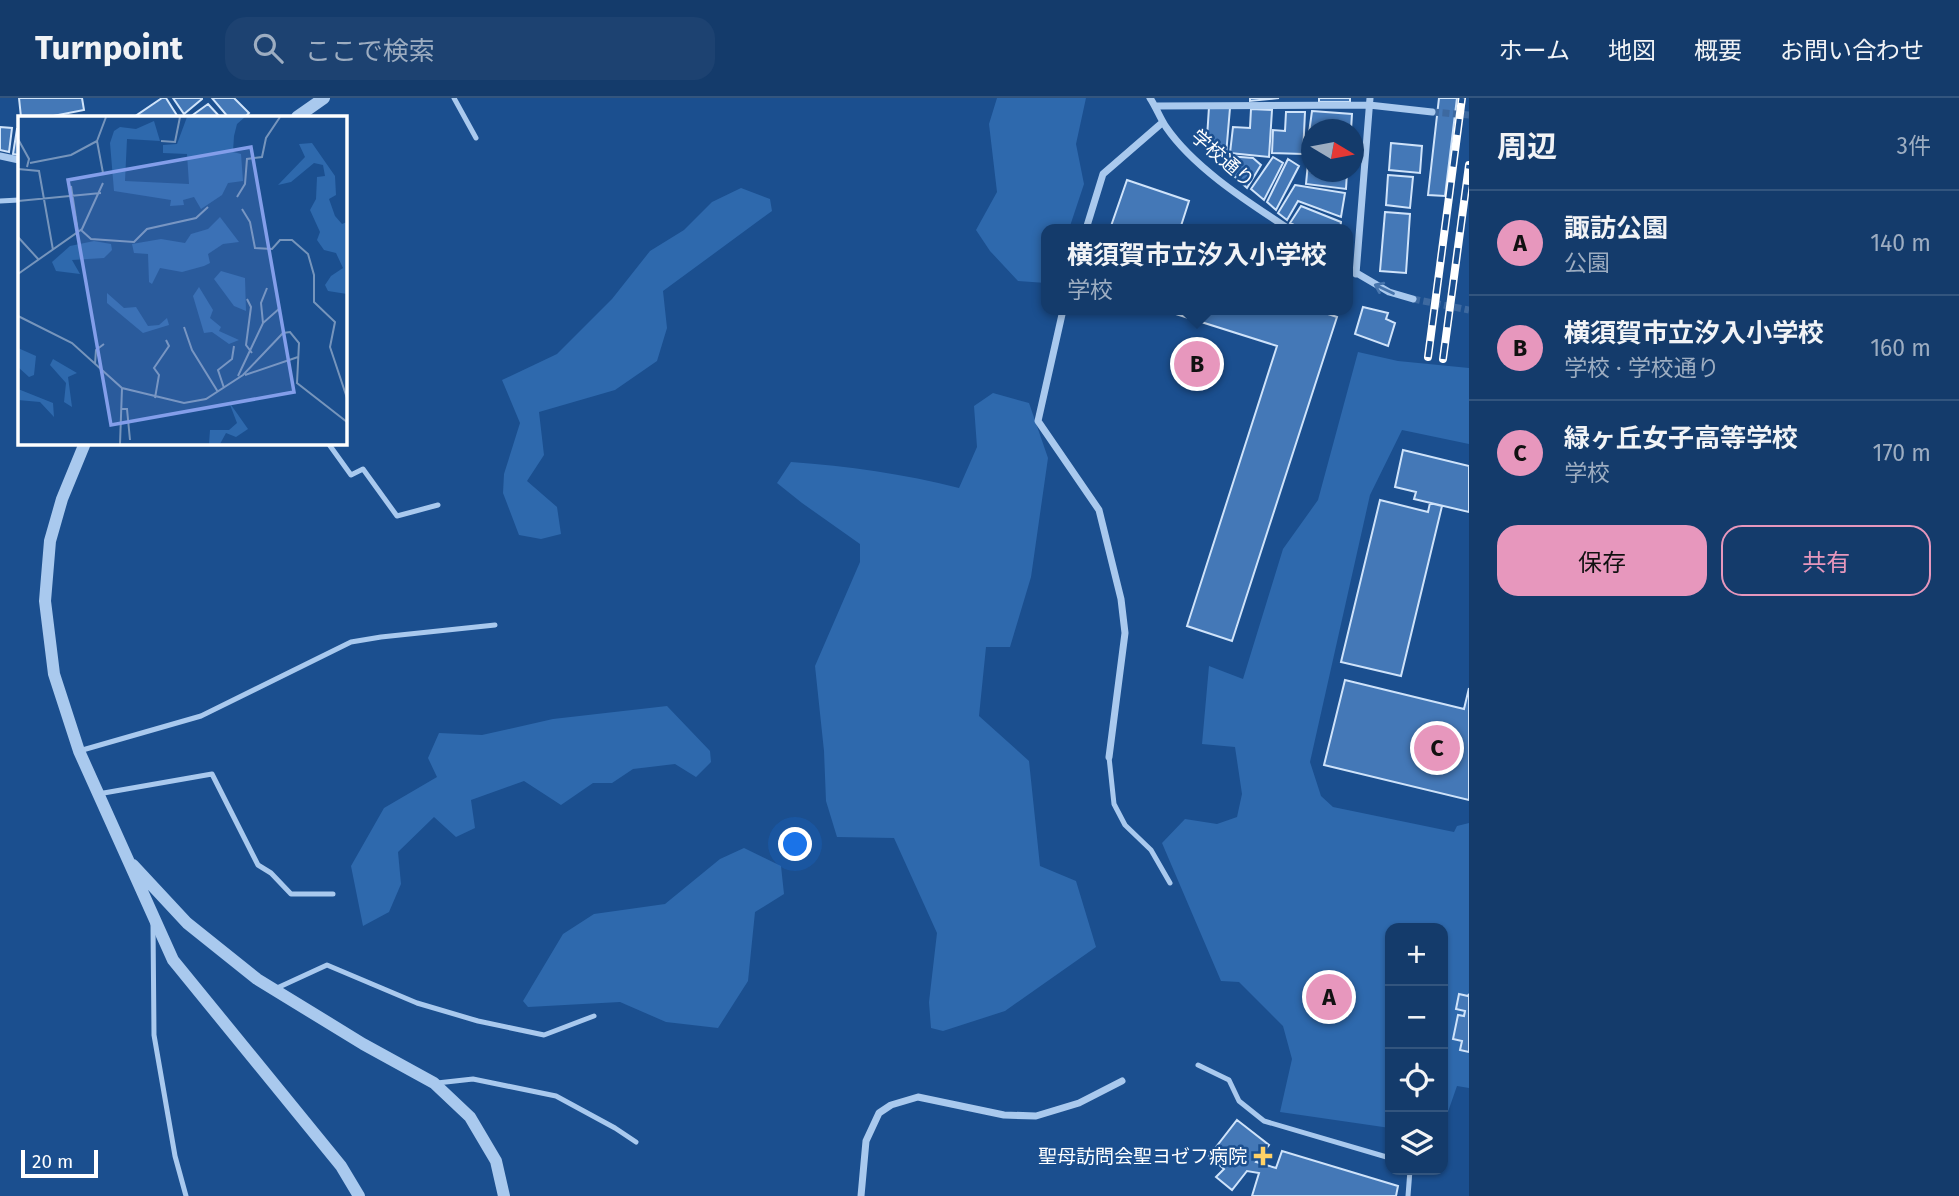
<!DOCTYPE html>
<html lang="ja">
<head>
<meta charset="utf-8">
<style>
  :root { --surface:#143b6b; --page:#1d4271; --text:#f1f3f6; --muted:#9dadc1; --line:#33557e; --accent:#e797bd }
  body { margin:0; font-family:"Fira Sans","Noto Sans JP",sans-serif; background:var(--page); color:var(--text) }
  .controls { position:absolute; right:21px; bottom:21px; display:grid; overflow:hidden; border-radius:14px; box-shadow:0 2px 5px #0004 }
  .controls button { width:63px; height:63px; display:grid; place-items:center; padding:0; border:0; border-bottom:2px solid var(--line); background:var(--surface); color:var(--text); font:35px sans-serif }
  .compass { position:absolute; left:1301px; top:21px; width:63px; height:63px; border-radius:50%; background:var(--surface); box-shadow:0 2px 5px #0004; rotate:100deg }
  .scale { position:absolute; left:21px; bottom:18px; width:77px; box-sizing:border-box; padding-left:7px; border:4px solid #fff; border-top:0; font-size:19px; line-height:24px; white-space:nowrap; color:#fff; -webkit-text-stroke:5px #1b4f8f; paint-order:stroke }
  .you { position:absolute; left:796px; top:747px; width:24px; height:24px; margin:-18px; border:5px solid #fff; border-radius:50%; background:#1a73e8; box-shadow:0 0 0 10px #1a73e833 }
  .badge { display:grid; place-items:center; width:46px; height:46px; border-radius:50%; background:var(--accent); color:#111; font-size:23px; font-weight:700 }
  .pin { position:absolute; translate:-50% -50%; border:4px solid #fff; box-shadow:0 2px 7px #0006 }
  .popup { position:absolute; left:1041px; top:126px; width:312px; height:91px; box-sizing:border-box; display:grid; place-content:center; border-radius:14px; background:var(--surface); filter:drop-shadow(0 2px 5px #0005); font-size:23px; white-space:nowrap; color:var(--muted) }
  .popup b { font-size:26px; color:var(--text) }
  .popup::after { content:''; position:absolute; left:50%; top:100%; margin-left:-14px; border:14px solid transparent; border-top-color:var(--surface) }
  .list { margin:0; padding:0; list-style:none }
  h2 { display:flex; justify-content:space-between; align-items:center; height:91px; margin:0; padding:0 28px; font-size:30px }
  h2 small { font-size:23px; font-weight:400; color:var(--muted) }
  .list li { display:grid; grid-template-columns:46px 1fr auto; gap:21px; align-items:center; box-sizing:border-box; height:105px; padding:0 28px; border-top:2px solid var(--line) }
  .list b { display:block; font-size:26px; white-space:nowrap }
  .list p { margin:0; font-size:23px; white-space:nowrap; color:var(--muted) }
  .list em { font-size:23px; font-style:normal; color:var(--muted) }
  .actions { display:flex; gap:14px; padding:21px 28px }
  .actions a { flex:1; padding:16px 0; border:2px solid var(--accent); border-radius:21px; text-align:center; font-size:24px; color:var(--accent) }
  .actions .main { background:var(--accent); color:#111 }
  .icon { flex:none; width:38px; height:38px; fill:none; stroke:currentColor; stroke-width:2; stroke-linecap:round; stroke-linejoin:round }
  .map { position:relative; flex:none; width:1469px; height:1098px; overflow:hidden }
  header { display:flex; align-items:center; gap:42px; box-sizing:border-box; height:98px; padding:0 35px; background:var(--surface); border-bottom:2px solid var(--line) }
  header strong { font-size:33px }
  nav { display:flex; gap:38px; margin-inline-start:auto; font-size:24px }
  .search { width:490px; height:63px; background:var(--page); display:flex; align-items:center; gap:18px; box-sizing:border-box; padding:0 24px; border-radius:21px; color:var(--muted); font-size:26px }
  main { display:flex }
  aside { flex:1; background:var(--surface) }
  .map>svg:first-child { display:block }
</style>
</head>
<body>
<header>
<strong>Turnpoint</strong>
<div class="search"><svg class="icon" aria-label="search" viewBox="0 0 24 24"><circle cx="10" cy="10" r="6"/><path d="M15 15l6 6"/></svg>ここで検索</div>
<nav><a>ホーム</a><a>地図</a><a>概要</a><a>お問い合わせ</a></nav>
</header>
<main>
<div class="map">
<svg width="1469" height="1098" viewBox="0 0 1469 1098">
  <rect width="100%" height="100%" fill="#1b4f8f"/>
  <path fill="#2e69ad" d="M997,0H1086L1076,46L1084,86L1069,131H1046V185L1018,183L990,153L976,132L997,94L989,26Z
    M741,90L770,101L772,113L663,193L667,230L657,263L615,292L539,314L544,357L527,383L557,409L561,436L541,441L519,437L503,395L504,376L520,325L502,282L557,256L612,201L650,153L684,132L712,104Z
    M1358,254L1398,263L1469,270V346L1402,332L1370,397L1310,664L1321,698L1333,709L1454,734L1457,728L1469,725V990L1457,988L1443,1028V830H1390V1030L1280,1014L1292,961L1283,928L1239,884L1221,883L1162,745L1185,721L1217,726L1237,719L1242,696L1235,649L1202,646L1209,568L1243,581L1283,451L1318,402Z
    M993,295L1029,305L1048,360L1031,479L1010,549H986L979,618L1029,663L1040,768L1076,783L1096,849L1005,913L943,933L931,930L929,904L937,835L894,740L837,739L826,703L824,653L815,568L860,464V446L802,405L777,385L791,364C848,368 904,376 959,390L977,349L974,308Z
    M667,608L710,653L711,664L696,679L675,666L633,671L612,685H593L561,707L524,683L471,702L475,730L456,739L434,719L398,754L401,786L389,814L363,828L351,768L384,710L437,679L428,660L439,635L482,637L553,621Z
    M744,750L781,768L784,796L755,814L748,883L718,930L666,924L620,904L528,909L523,903L563,836L594,816L665,806L720,761Z"/>
  <path fill="#4478b7" stroke="#cfe3fa" stroke-width="2" d="M19,0H82L84,12L48,19H21Z
    M162,0H166L178,19H139L137,17Z
    M173,0H202V1L184,16Z
    M212,0H234L249,15L245,19H228Z
    M1250,0H1279L1250,3Z
    M1319,0H1350V4H1319Z
    M1439,0H1457L1445,98L1428,97Z
    M208,6L220,19H190Z
    M1209,9L1230,10L1226,57L1206,55Z
    M1251,11L1272,12L1269,59L1230,55L1233,29L1250,30Z
    M1312,13L1352,16L1351,32H1311V35H1309Z
    M1286,14H1305L1303,56L1272,55L1273,32L1285,33Z
    M0,29L12,30L9,54L0,52Z
    M17,31H19V57L13,56Z
    M1310,39H1311V60H1309Z
    M1391,45L1422,48L1420,75L1389,72Z
    M1228,58L1253,60L1261,67L1247,90L1222,67Z
    M1273,59L1283,65L1264,102L1251,91Z
    M1288,61L1299,68L1276,112L1267,104Z
    M1308,65H1311V74H1347L1346,91L1306,86Z
    M1388,77L1413,79L1410,110L1386,107Z
    M1127,82L1189,103L1180,131H1110Z
    M1295,87L1345,95L1341,119L1298,103L1287,122L1278,115Z
    M1301,108L1341,124L1340,131H1302L1290,125Z
    M1385,114L1410,116L1406,175L1380,173Z
    M1363,209L1388,215L1386,221L1395,225L1388,248L1355,236Z
    M1177,212H1316L1337,219L1232,543L1187,528L1277,248L1176,216Z
    M1403,352L1469,368V414L1414,401L1416,394L1395,389Z
    M1380,402L1428,414L1430,405L1442,408L1401,578L1341,564Z
    M1345,582L1464,611L1469,590V702L1324,667Z
    M1459,896L1468,898L1469,896V954L1460,952L1462,943L1453,941L1458,917L1464,918L1465,913L1456,911Z
    M1237,1022L1269,1047L1256,1064L1276,1070L1282,1053L1398,1088L1396,1098H1252L1259,1075L1247,1073L1232,1092L1216,1079L1224,1071L1209,1058Z"/>
  <g fill="none" stroke-linecap="round" stroke-linejoin="round">
    <path stroke="#3d69a0" stroke-width="7" stroke-dasharray="7 3.5" stroke-linecap="butt" d="M1432,14L1469,17
      M1413,201L1469,212"/>
    <path stroke="#a9c9ee" stroke-width="5" d="M454,0L476,40
      M0,103L19,102
      M328,345L351,377L363,371L397,418L438,407
      M79,653L201,618L351,544L381,539L495,527
      M1109,659L1114,706L1125,727L1151,752L1170,785
      M98,696L212,676L258,767L271,775L291,796H333
      M153,826L154,937L175,1058L186,1098
      M277,890L327,867L417,905L478,923L544,937L594,918
      M1198,967L1229,982L1239,1003L1264,1023L1390,1060
      M437,985L473,981L556,998L615,1030L636,1044
      M1408,1098L1410,1072"/>
    <path stroke="#a9c9ee" stroke-width="7" d="M1150,0C1156,9 1160,20 1166,29C1194,70 1248,104 1289,131
      M1155,8L1369,7L1432,14
      M0,58L19,62
      M1086,131L1103,76L1163,24
      M1348,170L1389,194L1413,201
      M1356,176L1370,0
      M1063,212L1038,323L1099,412L1121,501L1125,535L1109,659
      M861,1098L866,1043L879,1015L891,1007L918,999L1004,1017L1036,1018L1079,1005L1122,983"/>
    <path stroke="#a9c9ee" stroke-width="12" d="M297,19L324,0
      M85,345L62,401L50,443L45,503L54,576L79,653L173,862L341,1068L359,1098
      M133,767L187,825L257,881L363,946L434,985L470,1019L496,1063L504,1098"/>
    <g stroke="#fff" stroke-width="8">
      <path id="rail" d="M1428,259L1462,0
        M1443,261L1469,67"/>
    </g>
    <use href="#rail" stroke="#1b4f8f" stroke-width="5" stroke-dasharray="16" stroke-linecap="butt"/>
  </g>
  <defs><path id="oneway-shaft" d="M-6 0H5M1.5-3L5.5 0L1.5 3" fill="none" stroke-width="1.6" stroke-linecap="round" stroke-linejoin="round" transform="scale(1.75)"/></defs>
  <use stroke="#4674ac" href="#oneway-shaft" transform="translate(1384 191) rotate(-155)"/>
  <path fill="#ffd166" stroke="#1b4f8f" stroke-width="2.5" d="M1259.5 1047.5h7v7h7v7h-7v7h-7v-7h-7v-7h7z"/>
  <g text-anchor="middle" stroke-width="5" stroke-linejoin="round" paint-order="stroke">
    <g font-size="19" fill="#fff" stroke="#1b4f8f">
      <text transform="translate(1223 60) rotate(41)" y="7">学校通り</text>
    </g>
    <g font-size="19" fill="#fff" stroke="#1b4f8f" text-anchor="end">
      <text x="1247" y="1065">聖母訪問会聖ヨゼフ病院</text>
    </g>
  </g>
  <g transform="translate(18 18)">
    <rect width="329" height="329" fill="#1b4f8f"/>
    <path d="M169,1H227L219,8L216,20L215,36L223,38L225,65L210,67L204,79L183,93L176,81L165,84L166,89L152,90L153,84L96,75L92,27L96,15L102,11L118,13L136,5L142,25L109,23L107,65L171,68L169,38L145,37V29L159,28ZM294,27L317,60L318,79L311,83L317,100L324,108L329,106V178L310,175L307,169L313,160L325,152L318,137L306,134L299,124L302,116L292,94L298,83L299,61L307,60L305,49L296,47L273,66L260,69L287,41L281,28ZM202,101L221,126L205,128L190,138L192,147L186,150L164,156L142,152L134,168L131,166L130,138L116,137L114,128L143,123L167,127L173,118L190,113ZM76,125L93,128L94,134L86,142L54,144L62,158L38,155L34,146L52,130ZM203,155L227,162L228,195L216,190L196,163ZM181,171L195,194L192,202L203,211L201,215L221,224L211,228L194,216L186,217L175,180ZM89,177L106,192L118,191L130,210L141,209L149,202L151,209L125,217L89,187ZM0,232L18,240L16,259L11,261L0,251ZM35,243L59,257L50,261L54,291L46,286L48,267L32,249ZM0,273L35,287L36,301L22,286L0,284ZM211,286L230,313L218,321L208,317L202,328H191L192,314H211L219,307Z" fill="#2e69ad"/>
    <path fill="none" stroke="#7695bc" stroke-width="2" d="M0,23L11,43L9,51M143,25L157,26L162,1M12,47L53,39L79,25M0,53L21,55L35,134M85,57L79,25L88,1M53,70L60,116M219,81L227,68L229,43L244,41L248,22L262,1M0,85L83,77M224,93L232,106L237,132L254,133L262,124H274L290,138L296,159V186L317,206L312,231L329,282M63,114L73,123L116,126L129,113L178,102L190,91M0,121L21,144M0,158L64,113L85,67M229,183L233,191L228,229L234,237M0,200L54,227L104,272L166,287L188,283L225,259L265,217L272,216L281,227L279,267L329,306M245,207L243,187L249,172M166,211L174,234L200,276M77,248L78,234L86,228M227,259L280,241M220,260L245,207L262,192M206,272L200,254L214,243L216,230M137,282L141,259L136,252L151,230L148,224M103,293H109L112,324M102,328L104,272"/>
    <path fill="#839eea" fill-opacity="0.15" stroke="#839eea" stroke-width="3.5" d="M233,31L276,276L93,309L50,64Z"/>
    <rect width="329" height="329" fill="none" stroke="#fff" stroke-width="3.5"/>
  </g>
</svg>
<div class="controls">
<button>+</button>
<button>−</button>
<button><svg class="icon" aria-label="locate" viewBox="0 0 24 24"><circle cx="12" cy="12" r="6"/><path d="M12 2v4M12 18v4M2 12h4M18 12h4"/></svg></button>
<button><svg class="icon" aria-label="layers" viewBox="0 0 24 24"><path d="M12 4l9 5-9 5-9-5zM3 14l9 5 9-5"/></svg></button>
</div>
<svg class="compass" viewBox="-18 -18 36 36"><path d="M0-13l5 13h-10z" fill="#e53935"/><path d="M0 13l5-13h-10z" fill="#9dadc1"/></svg>
<div class="scale">20 m</div>
<div class="you"></div>
<div class="pin badge" style="left:1329px;top:899px">A</div>
<div class="pin badge" style="left:1197px;top:266px">B</div>
<div class="popup"><b>横須賀市立汐入小学校</b>学校</div>
<div class="pin badge" style="left:1437px;top:650px">C</div>
</div>
<aside>
<h2>周辺<small>3件</small></h2>
<ul class="list">
<li><span class="badge">A</span><div><b>諏訪公園</b><p>公園</p></div><em>140 m</em></li>
<li><span class="badge">B</span><div><b>横須賀市立汐入小学校</b><p>学校 · 学校通り</p></div><em>160 m</em></li>
<li><span class="badge">C</span><div><b>緑ヶ丘女子高等学校</b><p>学校</p></div><em>170 m</em></li>
</ul>
<div class="actions"><a class="main">保存</a><a>共有</a></div>
</aside>
</main>
</body>
</html>
